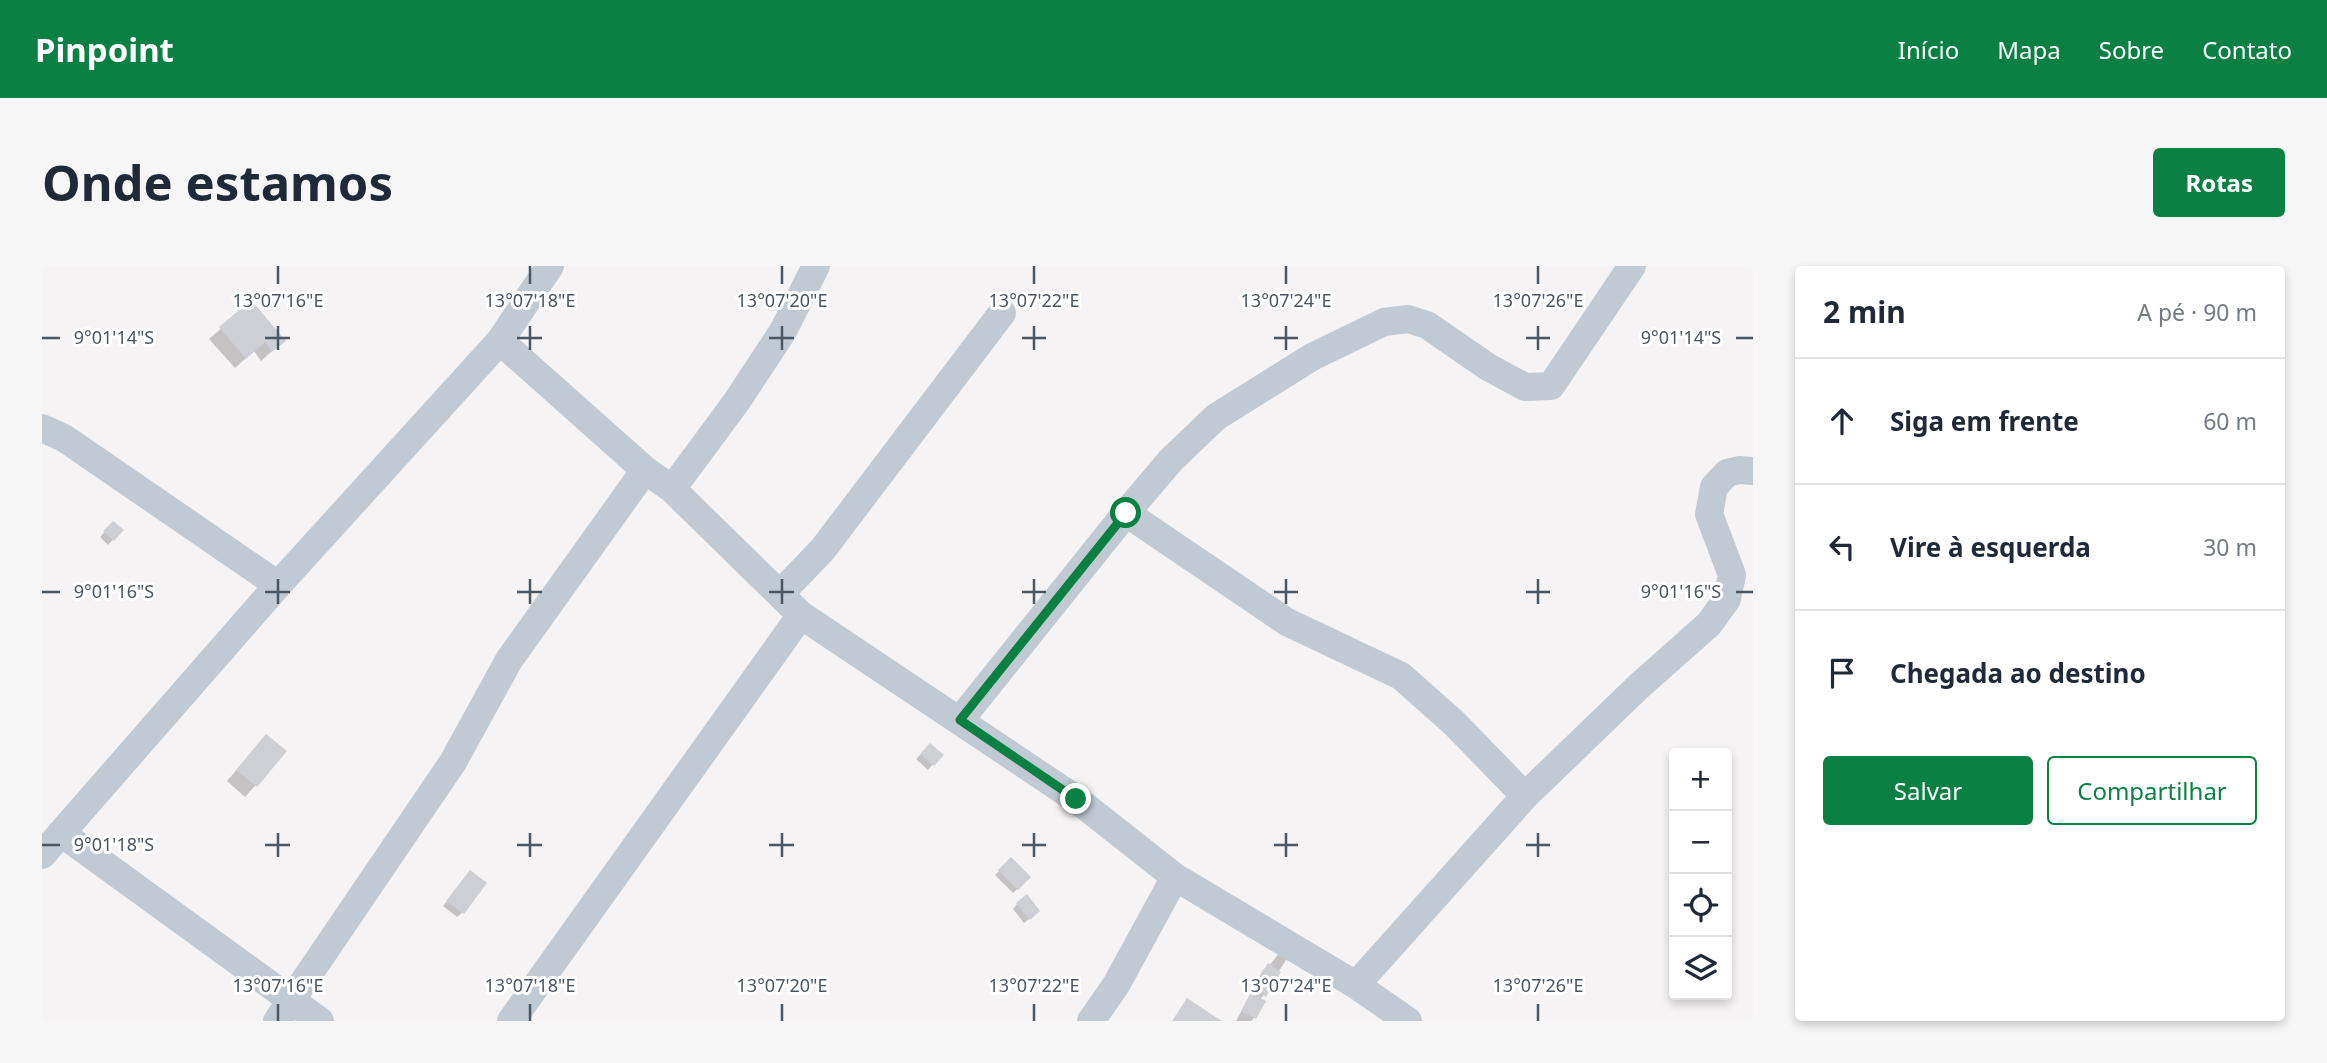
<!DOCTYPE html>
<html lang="pt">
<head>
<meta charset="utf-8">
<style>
  :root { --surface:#fff; --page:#f6f6f7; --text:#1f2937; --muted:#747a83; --line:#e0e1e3; --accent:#0b8043 }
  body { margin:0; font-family:"Noto Sans",sans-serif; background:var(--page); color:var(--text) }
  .controls { position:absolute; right:21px; bottom:21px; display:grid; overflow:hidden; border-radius:7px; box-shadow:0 4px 10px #0003 }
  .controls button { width:63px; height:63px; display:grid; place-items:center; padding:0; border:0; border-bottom:2px solid var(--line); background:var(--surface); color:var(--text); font:35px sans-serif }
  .stop { position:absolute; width:21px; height:21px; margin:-16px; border:5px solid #0b8043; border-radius:50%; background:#fff }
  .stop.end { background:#0b8043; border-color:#fff; box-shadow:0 2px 7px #0008 }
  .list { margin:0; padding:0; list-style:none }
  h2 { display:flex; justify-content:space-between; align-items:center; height:91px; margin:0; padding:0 28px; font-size:30px }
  h2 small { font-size:23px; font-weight:400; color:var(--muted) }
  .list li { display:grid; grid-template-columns:46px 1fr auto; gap:21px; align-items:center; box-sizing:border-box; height:126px; padding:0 28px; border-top:2px solid var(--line) }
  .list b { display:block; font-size:26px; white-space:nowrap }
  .list em { font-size:23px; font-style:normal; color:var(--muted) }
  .actions { display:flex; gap:14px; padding:21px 28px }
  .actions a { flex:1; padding:16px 0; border:2px solid var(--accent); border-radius:7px; text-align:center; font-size:24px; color:var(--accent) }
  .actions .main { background:var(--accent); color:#fff }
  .icon { flex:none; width:38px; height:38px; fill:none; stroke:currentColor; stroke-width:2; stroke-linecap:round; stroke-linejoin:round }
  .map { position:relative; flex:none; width:1711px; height:755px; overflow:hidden; border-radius:7px }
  header { display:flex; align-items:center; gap:42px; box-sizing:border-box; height:98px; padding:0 35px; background:var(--accent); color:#fff }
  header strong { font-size:33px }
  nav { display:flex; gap:38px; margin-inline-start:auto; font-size:24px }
  .intro { display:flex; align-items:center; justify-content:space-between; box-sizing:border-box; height:168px; padding:0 42px }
  h1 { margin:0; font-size:49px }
  .button { padding:18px 32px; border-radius:7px; background:var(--accent); color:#fff; font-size:24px; font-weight:700 }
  main { display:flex; gap:42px; padding:0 42px }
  aside { flex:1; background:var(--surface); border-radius:7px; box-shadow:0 4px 10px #0003 }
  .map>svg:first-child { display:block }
</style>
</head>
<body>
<header>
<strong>Pinpoint</strong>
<nav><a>Início</a><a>Mapa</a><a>Sobre</a><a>Contato</a></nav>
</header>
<div class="intro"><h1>Onde estamos</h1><a class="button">Rotas</a></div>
<main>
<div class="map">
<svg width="1711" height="755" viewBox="0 0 1711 755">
  <rect width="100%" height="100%" fill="#f5f3f3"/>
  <path fill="#0003" d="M209,37L241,75L219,95L212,85L193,102L167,73Z
    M71,257L79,265L66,279L58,271Z
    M888,479L899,489L886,504L874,493Z
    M214,481L243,486L203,531L185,515Z
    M969,594L987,611L971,627L953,609Z
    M424,611L420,647L415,651L401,640Z
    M975,638L991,650L982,657L971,643Z
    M1238,686L1246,691L1218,734L1221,736L1212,752L1209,755H1194L1221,704L1227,700Z"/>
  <path fill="#cdcfd5" d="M209,34L244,75L230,86L223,76L204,93L177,61Z
    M71,255L82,264L72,275L61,265Z
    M224,468L245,485L215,521L194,504Z
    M888,477L902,489L892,500L878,488Z
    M969,591L989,611L976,624L956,604Z
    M428,604L445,617L422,648L404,635Z
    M985,628L998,645L988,654L974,637Z
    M1226,697L1239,706L1224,731L1210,722Z
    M1209,727L1224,735L1214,753L1199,745Z
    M1145,732L1172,750L1180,755H1130Z"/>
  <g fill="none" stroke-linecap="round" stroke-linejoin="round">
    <path stroke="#c1cad2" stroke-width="28" d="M458,75L603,204L630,223L759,349L1034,533L1133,611L1314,719L1366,755
      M0,162L22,172L236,319
      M630,223L695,135L741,65L774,0
      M1084,247L1245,356L1359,410L1412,457L1483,530
      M738,328L781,283L960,47
      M918,454L1084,247L1129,194L1174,151L1270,91L1342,56L1366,53L1385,59L1446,101L1483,121L1509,120L1590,0
      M19,567L278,755
      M0,589L236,319L458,75L508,0
      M1314,719L1483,530L1596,421L1667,358L1685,333L1690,309L1667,248L1672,221L1685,207L1697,204L1711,205
      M235,755L411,496L467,394L603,204
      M469,755L759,349
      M1049,755L1074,719L1133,611"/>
  </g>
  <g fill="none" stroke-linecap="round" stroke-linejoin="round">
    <path stroke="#0b8043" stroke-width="9" d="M1034,533L918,454L1084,247"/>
  </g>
  <path fill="none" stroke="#4a5661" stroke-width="2.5" d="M236,0V18M488,0V18M740,0V18M992,0V18M1244,0V18M1496,0V18M236,60V84M488,60V84M740,60V84M992,60V84M1244,60V84M1496,60V84M0,72H18M223,72H248M475,72H500M727,72H752M980,72H1004M1232,72H1256M1484,72H1508M1694,72H1711M236,313V338M488,313V338M740,313V338M992,313V338M1244,313V338M1496,313V338M0,326H18M223,326H248M475,326H500M727,326H752M980,326H1004M1232,326H1256M1484,326H1508M1694,326H1711M236,567V591M488,567V591M740,567V591M992,567V591M1244,567V591M1496,567V591M0,579H18M223,579H248M475,579H500M727,579H752M980,579H1004M1232,579H1256M1484,579H1508M236,738V755M488,738V755M740,738V755M992,738V755M1244,738V755M1496,738V755"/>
  <g font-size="18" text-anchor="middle" fill="#4a5661" stroke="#fff" stroke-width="6" stroke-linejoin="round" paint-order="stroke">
    <text x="236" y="41">13°07'16"E</text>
    <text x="488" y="41">13°07'18"E</text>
    <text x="740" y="41">13°07'20"E</text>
    <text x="992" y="41">13°07'22"E</text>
    <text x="1244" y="41">13°07'24"E</text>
    <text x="1496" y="41">13°07'26"E</text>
    <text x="72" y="78">9°01'14"S</text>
    <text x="1639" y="78">9°01'14"S</text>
    <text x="72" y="332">9°01'16"S</text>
    <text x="1639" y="332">9°01'16"S</text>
    <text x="72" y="585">9°01'18"S</text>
    <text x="236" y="726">13°07'16"E</text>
    <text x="488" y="726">13°07'18"E</text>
    <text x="740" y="726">13°07'20"E</text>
    <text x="992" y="726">13°07'22"E</text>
    <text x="1244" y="726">13°07'24"E</text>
    <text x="1496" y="726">13°07'26"E</text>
  </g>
</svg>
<div class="controls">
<button>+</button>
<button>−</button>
<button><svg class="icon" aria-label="locate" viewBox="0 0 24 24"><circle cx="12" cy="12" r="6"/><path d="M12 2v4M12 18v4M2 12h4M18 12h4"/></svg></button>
<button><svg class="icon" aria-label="layers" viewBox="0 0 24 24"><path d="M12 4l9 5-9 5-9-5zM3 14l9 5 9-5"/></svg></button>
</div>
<div class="stop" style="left:1084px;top:247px"></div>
<div class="stop end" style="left:1034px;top:533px"></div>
</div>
<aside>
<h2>2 min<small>A pé · 90 m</small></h2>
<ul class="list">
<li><svg class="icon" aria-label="ahead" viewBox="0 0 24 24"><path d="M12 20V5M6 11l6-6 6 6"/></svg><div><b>Siga em frente</b></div><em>60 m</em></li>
<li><svg class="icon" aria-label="left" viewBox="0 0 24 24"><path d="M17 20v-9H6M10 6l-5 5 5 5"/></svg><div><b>Vire à esquerda</b></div><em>30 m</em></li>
<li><svg class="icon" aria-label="arrive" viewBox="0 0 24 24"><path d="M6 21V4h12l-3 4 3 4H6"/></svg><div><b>Chegada ao destino</b></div></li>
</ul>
<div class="actions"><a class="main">Salvar</a><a>Compartilhar</a></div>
</aside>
</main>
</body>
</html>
